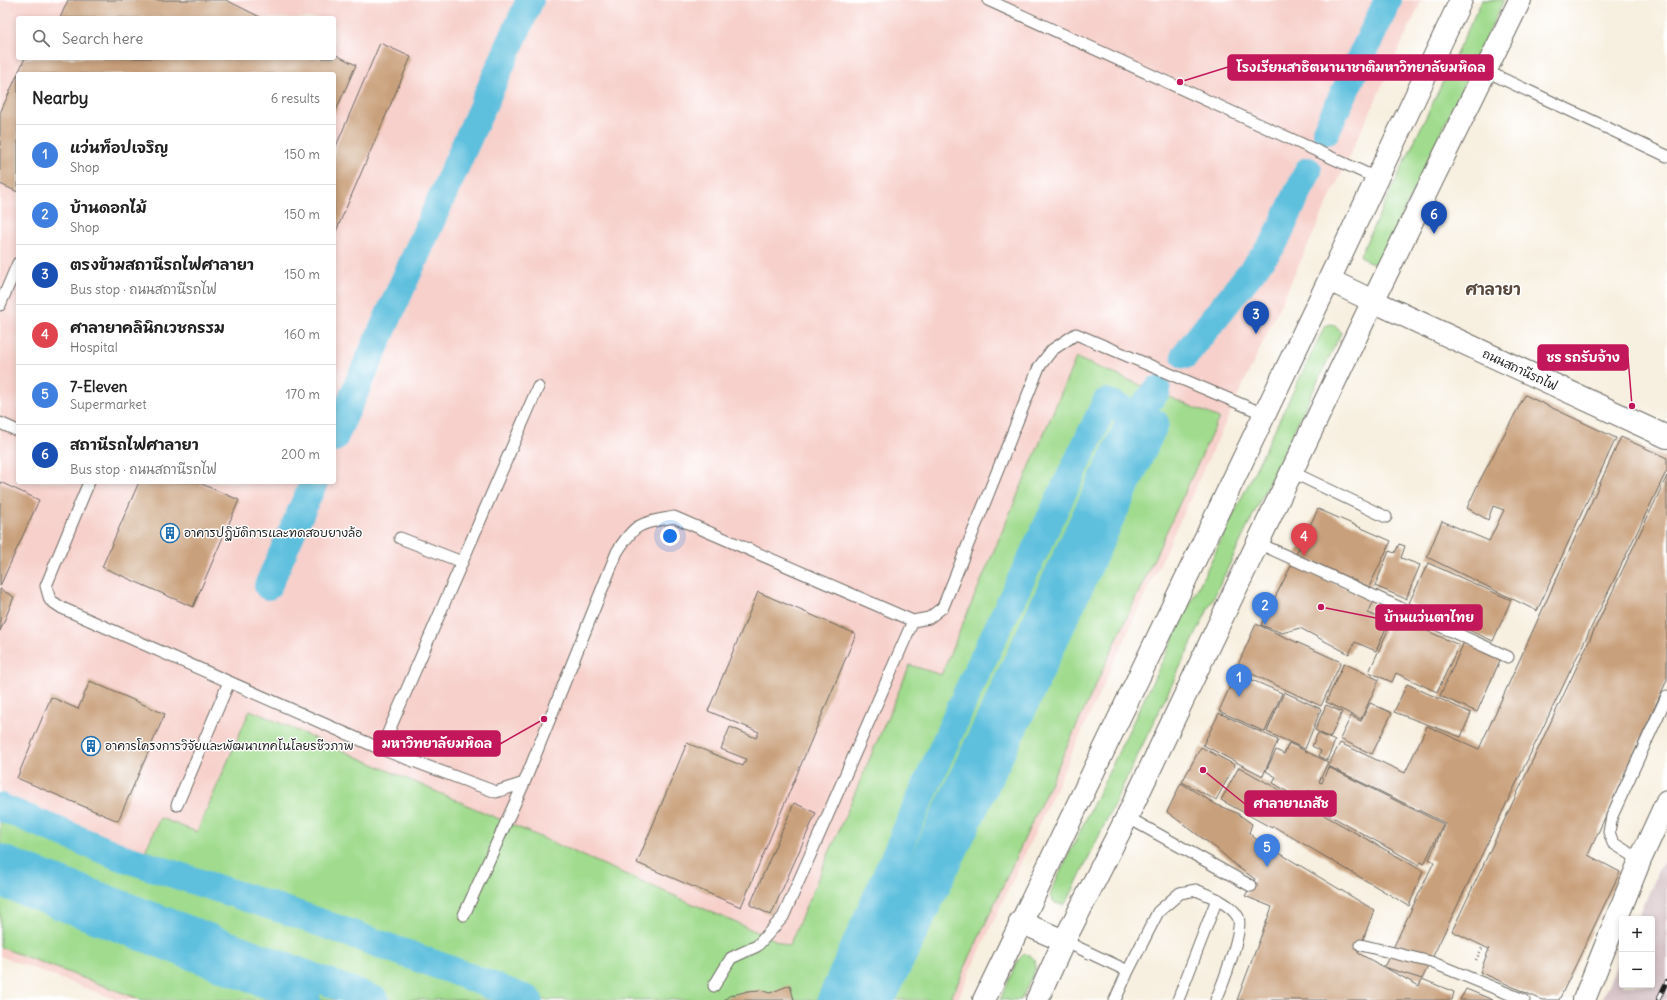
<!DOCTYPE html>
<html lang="en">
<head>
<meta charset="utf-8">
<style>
  :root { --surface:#fff; --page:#f6f6f6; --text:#222; --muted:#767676; --line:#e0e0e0; --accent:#db2777 }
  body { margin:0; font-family:Delius,"Playpen Sans Thai",sans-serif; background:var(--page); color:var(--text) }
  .controls { position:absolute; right:12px; bottom:12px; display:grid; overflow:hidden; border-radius:4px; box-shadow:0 2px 6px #0003 }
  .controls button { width:36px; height:36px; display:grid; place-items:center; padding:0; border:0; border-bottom:1px solid var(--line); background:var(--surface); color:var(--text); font:20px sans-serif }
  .you { position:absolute; left:670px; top:536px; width:14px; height:14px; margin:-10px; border:3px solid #fff; border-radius:50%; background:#1a73e8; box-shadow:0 0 0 6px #1a73e833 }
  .badge { display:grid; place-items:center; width:26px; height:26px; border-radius:50%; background:var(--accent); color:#fff; font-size:13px; font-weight:700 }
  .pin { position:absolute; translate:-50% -33px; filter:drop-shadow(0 1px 2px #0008) }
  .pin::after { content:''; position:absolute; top:21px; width:14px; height:12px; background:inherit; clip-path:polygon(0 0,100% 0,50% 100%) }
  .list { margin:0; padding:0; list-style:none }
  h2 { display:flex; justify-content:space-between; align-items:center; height:52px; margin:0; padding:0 16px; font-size:17px }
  h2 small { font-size:13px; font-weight:400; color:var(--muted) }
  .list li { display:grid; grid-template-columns:26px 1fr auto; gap:12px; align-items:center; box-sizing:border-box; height:60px; padding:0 16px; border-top:1px solid var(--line) }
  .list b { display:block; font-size:15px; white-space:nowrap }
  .list p { margin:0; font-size:13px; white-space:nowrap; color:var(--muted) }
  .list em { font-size:13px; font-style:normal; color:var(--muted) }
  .icon { flex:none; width:22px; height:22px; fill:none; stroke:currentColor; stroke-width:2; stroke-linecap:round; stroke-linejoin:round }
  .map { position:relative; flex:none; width:1667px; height:1000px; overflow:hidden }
  .search { position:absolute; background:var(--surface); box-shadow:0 2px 6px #0003; left:16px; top:16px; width:320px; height:44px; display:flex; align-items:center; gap:10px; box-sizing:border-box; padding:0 14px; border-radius:4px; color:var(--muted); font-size:15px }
  .panel { position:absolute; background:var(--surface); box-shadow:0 2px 6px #0003; left:16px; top:72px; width:320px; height:412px; border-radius:4px }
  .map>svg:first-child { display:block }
</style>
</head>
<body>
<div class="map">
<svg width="1667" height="1000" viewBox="0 0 1667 1000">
  <rect width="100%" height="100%" fill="#fff"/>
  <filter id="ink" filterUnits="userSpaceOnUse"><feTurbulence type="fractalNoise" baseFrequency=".025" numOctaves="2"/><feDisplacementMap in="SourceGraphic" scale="8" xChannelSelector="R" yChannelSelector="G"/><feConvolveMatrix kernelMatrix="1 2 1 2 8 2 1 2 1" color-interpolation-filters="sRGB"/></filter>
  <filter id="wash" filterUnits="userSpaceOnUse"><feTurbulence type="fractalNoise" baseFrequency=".012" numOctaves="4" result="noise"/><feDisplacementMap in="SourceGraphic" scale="16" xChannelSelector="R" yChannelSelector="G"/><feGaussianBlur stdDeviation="0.9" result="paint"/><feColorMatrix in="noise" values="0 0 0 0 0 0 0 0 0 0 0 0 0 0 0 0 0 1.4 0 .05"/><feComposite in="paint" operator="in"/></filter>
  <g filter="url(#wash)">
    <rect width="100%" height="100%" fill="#f7efdf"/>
    <path fill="#f7d0cb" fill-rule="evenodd" d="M0,0H1422L957,1000H117L0,956ZM18,18H334V58H18ZM18,74H334V482H18Z"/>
    <path fill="#d2bec2" d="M1667,853V1000H1601L1622,953V985H1652V919H1637Z"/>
    <path fill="#a0db8e" stroke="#5e7c55" d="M1482,0H1504L1379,263C1370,265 1366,262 1360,255Z
      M1331,324L1338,328L1341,333L1338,339L1069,898L1064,905L1055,903L1050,896L1052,889L1322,332L1325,326Z
      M1076,358L1219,418L950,1000H142L0,947V800L143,856L160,818L197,832L250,710L789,946L910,665L941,675Z
      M1024,954L1030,955L1035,960L1036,968L1021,1000H1000L1018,960Z"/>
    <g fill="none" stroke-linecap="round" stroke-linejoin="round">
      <path stroke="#5fc0de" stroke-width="28" d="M1326,131L1388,0
        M1185,355L1274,243L1308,171
        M334,438L530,0
        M268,586L314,482
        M0,807L121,857L302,916L451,970L529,1000
        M0,858L375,1000
        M0,883L307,1000
        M831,1000L971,684L1106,402L1155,423L1023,708L881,1000
        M858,1000L1129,424L1157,390"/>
    </g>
    <g id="blocks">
      <path fill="#c9a07b" d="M68,0H226L262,18H60Z
        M380,43L411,57L334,236V151Z
        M334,54L356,65L334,115V74H18V192L0,184V113L25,58H334Z
        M1525,395L1616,438L1537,611L1427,557L1442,521L1489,541L1504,510L1493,506L1488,520L1467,508L1478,484Z
        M1621,437L1667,458V470L1422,979L1384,967L1419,986L1422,979L1454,992L1452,1000H1237L1272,907L1245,896L1255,879L1239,868L1217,849L1167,812L1181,783L1217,805L1237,813L1252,824L1249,833L1256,839L1374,910L1358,953L1384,967L1434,862L1429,859L1445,823L1328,766L1340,743L1405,773L1427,726L1479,749Z
        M1667,476V680L1588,855L1620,872L1559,1000H1542L1480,972L1489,949L1452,931Z
        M0,482L39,500L0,586Z
        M139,482H197L239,500L193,607L102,567Z
        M1318,509L1391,541L1369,587L1296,554Z
        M1399,544L1405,546L1401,558L1420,565L1406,599L1375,586L1389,551L1395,553Z
        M1428,563L1511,600L1493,641L1409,603Z
        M1292,564L1374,601L1368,613L1382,619L1380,624L1387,626L1376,651L1355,642L1349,654L1300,628L1282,633L1261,625Z
        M0,589L14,597L0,631Z
        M758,592L856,634L741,907L637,863L687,743L743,766L746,759L721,749L730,727L756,738L759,732L708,711Z
        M1393,619L1413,629L1414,625L1459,645L1437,692L1396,673L1392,682L1369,672Z
        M1256,624L1341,662L1321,706L1237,667Z
        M1464,642L1501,658L1477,712L1440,696Z
        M1344,663L1379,680L1361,719L1326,702Z
        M1236,673L1282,693L1265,732L1219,711Z
        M90,681L165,714L118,821L17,778L51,697L78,709Z
        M1407,684L1471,713L1461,737L1394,712Z
        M1284,692L1321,709L1305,749L1267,732Z
        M1370,703L1392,713L1372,754L1340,739L1351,716L1361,721Z
        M1326,705L1342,712L1330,738L1315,730Z
        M1219,713L1278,740L1263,776L1203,745Z
        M1318,733L1335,741L1327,760L1319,756L1321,751L1312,746Z
        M1289,743L1328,762L1319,782L1322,783L1328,767L1443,824L1424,864L1421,862L1419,865L1304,801L1309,790L1303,801L1273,783L1276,777L1266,771L1276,750L1284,754Z
        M1201,747L1235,765L1216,800L1182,782Z
        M1239,767L1423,871L1409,906L1273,826L1272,828L1221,800Z
        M794,803L816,813L771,915L750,905Z
        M790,985L794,1000H724L729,996L748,991L760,990L770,993Z
        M1466,989L1493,1000H1460Z"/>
    </g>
  </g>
  <g filter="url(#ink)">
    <use href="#blocks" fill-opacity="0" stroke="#696660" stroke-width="1"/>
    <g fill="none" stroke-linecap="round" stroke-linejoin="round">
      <g stroke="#696660" stroke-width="13">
        <path id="lane" d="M988,0L1376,178
          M1486,71L1667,156
          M0,305L18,263
          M0,423L18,431
          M1292,472L1386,517
          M89,482L46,586L50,600L62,608L381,749L496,792L524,783
          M400,538L462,562
          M1258,543L1508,657
          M381,749L538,387
          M177,805L229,682
          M1127,817L1251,886
          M1640,860L1613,843L1609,832L1612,816L1667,696
          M464,915L524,783L617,552C636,522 639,524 674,517L913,621L929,618L943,607L1039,367L1052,350L1076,334L1264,414
          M1064,941L1128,971
          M1361,945L1431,962L1524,1000
          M714,986L731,958L757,946L783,917L913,621
          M1115,1000L1128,971L1158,912L1180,893L1196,890L1217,899L1178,1000
          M1216,1000C1222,986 1244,929 1238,917C1233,908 1225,904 1217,899"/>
      </g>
      <g stroke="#696660" stroke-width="24">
        <path id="street" d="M1373,301L1667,437
          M1584,1000L1640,860L1667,801"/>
      </g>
      <g stroke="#696660" stroke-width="24">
        <path id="secondary" d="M1329,280L1373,301
          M1020,922L1064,941
          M984,1000L1329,280L1461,0
          M1037,1000L1064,941L1127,817L1373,301L1520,0"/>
      </g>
      <path stroke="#696660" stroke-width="2.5" stroke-dasharray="1 3" stroke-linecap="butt" d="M1476,960L1483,946"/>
      <use href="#lane" stroke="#fff" stroke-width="11"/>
      <use href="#street" stroke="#fff" stroke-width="22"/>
      <use href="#secondary" stroke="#fff" stroke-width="22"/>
      <g stroke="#1c1c1c" stroke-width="4.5">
        <path id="rail" d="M1658,1000L1667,981"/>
      </g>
      <use href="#rail" stroke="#fff" stroke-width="3" stroke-dasharray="9" stroke-linecap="butt"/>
    </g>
  </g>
  <defs>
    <g id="building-ring" transform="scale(1)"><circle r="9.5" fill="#fff" stroke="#1f6fb2" stroke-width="1.5"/><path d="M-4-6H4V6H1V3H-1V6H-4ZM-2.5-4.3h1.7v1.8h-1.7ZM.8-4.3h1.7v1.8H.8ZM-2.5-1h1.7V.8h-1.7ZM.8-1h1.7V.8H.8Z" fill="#1f6fb2"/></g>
  </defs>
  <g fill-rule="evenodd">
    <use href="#building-ring" x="170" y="533"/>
    <use href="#building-ring" x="91" y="746"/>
  </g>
  <g text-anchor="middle" stroke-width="3" stroke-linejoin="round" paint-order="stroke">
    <g font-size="12" fill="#1c1c1c" stroke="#fff">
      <text transform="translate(1520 370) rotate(25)" y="4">ถนนสถานีรถไฟ</text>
    </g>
    <g font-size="12" fill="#1c1c1c" stroke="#fff" text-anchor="start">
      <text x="184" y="537">อาคารปฏิบัติการและทดสอบยางล้อ</text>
      <text x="105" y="750">อาคารโครงการวิจัยและพัฒนาเทคโนโลยรชีวภาพ</text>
    </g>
    <g font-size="16" font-weight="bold" fill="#594a3d" stroke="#fff">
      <text x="1493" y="295">ศาลายา</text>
    </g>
  </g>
  <path fill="none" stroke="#c2185b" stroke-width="1.5" d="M1180 82L1228 67M1632 406L1628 357M1321 607L1376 618M544 719L500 744M1203 770L1245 804"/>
  <g fill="#c2185b" stroke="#fff" stroke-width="1.5">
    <circle cx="1180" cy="82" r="4"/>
    <circle cx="1632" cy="406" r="4"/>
    <circle cx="1321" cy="607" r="4"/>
    <circle cx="544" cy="719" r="4"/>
    <circle cx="1203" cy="770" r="4"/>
  </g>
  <g fill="#c2185b" stroke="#c2185b" stroke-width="1.5">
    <rect x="1228" y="55" width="265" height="25" rx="4"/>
    <rect x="1538" y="345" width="90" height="25" rx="4"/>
    <rect x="1376" y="605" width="106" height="25" rx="4"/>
    <rect x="374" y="731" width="126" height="25" rx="4"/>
    <rect x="1245" y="791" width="91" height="25" rx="4"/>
  </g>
  <g font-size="13" text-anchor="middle" font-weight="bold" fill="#fff">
    <text x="1361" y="72">โรงเรียนสาธิตนานาชาติมหาวิทยาลัยมหิดล</text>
    <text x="1583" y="362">ชร รถรับจ้าง</text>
    <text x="1429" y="622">บ้านแว่นตาไทย</text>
    <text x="437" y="748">มหาวิทยาลัยมหิดล</text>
    <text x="1291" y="808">ศาลายาเภสัช</text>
  </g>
</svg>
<div class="controls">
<button>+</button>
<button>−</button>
</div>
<div class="you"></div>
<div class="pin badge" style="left:1239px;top:697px;background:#3f7fe0">1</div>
<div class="pin badge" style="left:1265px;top:625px;background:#3f7fe0">2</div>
<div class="pin badge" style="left:1256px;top:334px;background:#1a4fb4">3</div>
<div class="pin badge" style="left:1304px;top:556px;background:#e0444e">4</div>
<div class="pin badge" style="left:1267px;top:867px;background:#3f7fe0">5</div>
<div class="pin badge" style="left:1434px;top:234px;background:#1a4fb4">6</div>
<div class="search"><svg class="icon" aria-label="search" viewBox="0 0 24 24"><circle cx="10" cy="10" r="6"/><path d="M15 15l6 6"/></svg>Search here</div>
<section class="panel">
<h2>Nearby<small>6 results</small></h2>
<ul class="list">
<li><span class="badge" style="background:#3f7fe0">1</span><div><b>แว่นท็อปเจริญ</b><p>Shop</p></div><em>150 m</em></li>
<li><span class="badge" style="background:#3f7fe0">2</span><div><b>บ้านดอกไม้</b><p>Shop</p></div><em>150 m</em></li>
<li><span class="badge" style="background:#1a4fb4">3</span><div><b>ตรงข้ามสถานีรถไฟศาลายา</b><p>Bus stop · ถนนสถานีรถไฟ</p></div><em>150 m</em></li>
<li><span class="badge" style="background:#e0444e">4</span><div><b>ศาลายาคลินิกเวชกรรม</b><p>Hospital</p></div><em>160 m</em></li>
<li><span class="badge" style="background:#3f7fe0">5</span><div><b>7-Eleven</b><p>Supermarket</p></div><em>170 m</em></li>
<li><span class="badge" style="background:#1a4fb4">6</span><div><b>สถานีรถไฟศาลายา</b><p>Bus stop · ถนนสถานีรถไฟ</p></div><em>200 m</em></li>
</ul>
</section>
</div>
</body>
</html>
